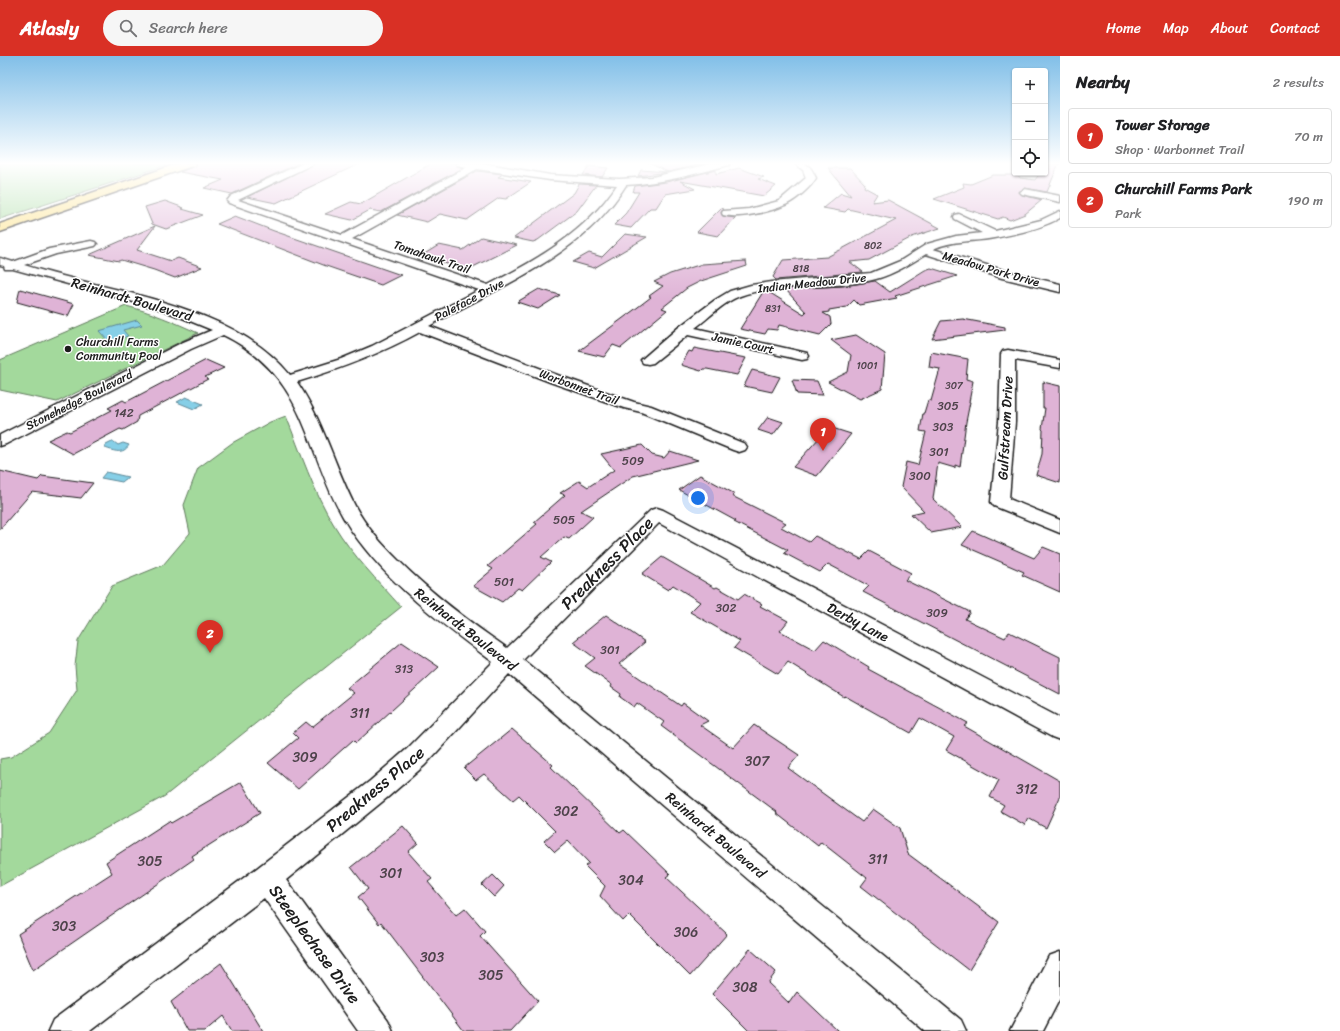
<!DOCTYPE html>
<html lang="en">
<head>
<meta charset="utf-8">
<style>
  :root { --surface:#fff; --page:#f6f6f6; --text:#202124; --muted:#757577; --line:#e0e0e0; --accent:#d93025 }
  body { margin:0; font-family:Sriracha,sans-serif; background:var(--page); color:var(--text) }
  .controls { position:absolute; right:12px; top:12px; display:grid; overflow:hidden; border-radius:4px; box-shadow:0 1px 3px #0004 }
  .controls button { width:36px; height:36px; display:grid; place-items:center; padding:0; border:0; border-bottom:1px solid var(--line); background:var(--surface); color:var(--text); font:20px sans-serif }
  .you { position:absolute; left:698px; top:442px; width:14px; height:14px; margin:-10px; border:3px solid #fff; border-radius:50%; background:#1a73e8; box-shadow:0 0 0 6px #1a73e833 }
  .badge { display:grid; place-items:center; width:26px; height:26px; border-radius:50%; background:var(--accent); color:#fff; font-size:13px; font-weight:700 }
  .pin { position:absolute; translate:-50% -33px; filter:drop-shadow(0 1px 2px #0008) }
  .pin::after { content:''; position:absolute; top:21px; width:14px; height:12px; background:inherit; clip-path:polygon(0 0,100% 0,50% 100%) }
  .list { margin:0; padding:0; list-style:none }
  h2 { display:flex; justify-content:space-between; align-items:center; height:52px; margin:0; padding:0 16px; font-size:17px }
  h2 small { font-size:13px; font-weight:400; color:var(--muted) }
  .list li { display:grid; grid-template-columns:26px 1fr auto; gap:12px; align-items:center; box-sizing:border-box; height:56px; margin:0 8px 8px; padding:0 8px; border:1px solid var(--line); border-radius:4px }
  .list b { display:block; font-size:15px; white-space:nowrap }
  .list p { margin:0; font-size:13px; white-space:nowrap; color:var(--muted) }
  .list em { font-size:13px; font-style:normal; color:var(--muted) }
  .icon { flex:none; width:22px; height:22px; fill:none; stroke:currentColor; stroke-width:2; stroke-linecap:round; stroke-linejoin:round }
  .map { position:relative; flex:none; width:1060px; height:975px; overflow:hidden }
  header { display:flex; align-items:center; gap:24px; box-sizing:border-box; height:56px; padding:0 20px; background:var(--accent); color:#fff }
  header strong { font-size:19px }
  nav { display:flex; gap:22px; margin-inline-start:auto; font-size:14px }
  .search { width:280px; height:36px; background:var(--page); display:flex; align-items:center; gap:10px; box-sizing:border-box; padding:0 14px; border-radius:22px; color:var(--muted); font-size:15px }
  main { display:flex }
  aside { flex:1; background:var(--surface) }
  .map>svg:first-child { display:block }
</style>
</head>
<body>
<header>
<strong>Atlasly</strong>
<div class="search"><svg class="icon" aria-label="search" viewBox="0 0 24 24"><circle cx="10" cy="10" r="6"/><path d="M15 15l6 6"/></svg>Search here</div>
<nav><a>Home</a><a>Map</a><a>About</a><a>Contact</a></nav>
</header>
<main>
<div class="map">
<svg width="1060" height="975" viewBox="0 0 1060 975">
  <rect width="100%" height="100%" fill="#fff"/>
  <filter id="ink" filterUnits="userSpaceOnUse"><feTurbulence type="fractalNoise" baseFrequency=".025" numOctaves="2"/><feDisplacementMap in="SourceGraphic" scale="8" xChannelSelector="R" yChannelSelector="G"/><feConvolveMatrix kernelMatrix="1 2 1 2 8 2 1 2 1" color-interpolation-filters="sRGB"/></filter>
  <g filter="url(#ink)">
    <path fill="#a3d99c" stroke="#607a5c" d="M0,107H173L0,163Z
      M126,250C151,256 174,266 198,277L57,346L0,334V304Z
      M286,360C301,397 313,435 334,469C352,499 378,525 401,551L165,740L0,830V703L11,701L49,677L77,634L75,610L78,585L112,530L163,509L190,477L184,449L198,412L232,387L270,366Z"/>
    <path fill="#86cfe7" stroke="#5c8796" d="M137,264L142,269L123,274L128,280L109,286L99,275Z
      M186,341L203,348L194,353L177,346Z
      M112,386H114L118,389L123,387L129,389C123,399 114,395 105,392L106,389Z
      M106,416L128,421L122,426L101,422Z"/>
    <path fill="#dfb3d6" stroke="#1c1c1c" d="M197,107H299L232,138L204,132L223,124L180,116L195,110Z
      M316,107H361L276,147L247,141Z
      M432,107H455L457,110L463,112L381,156L370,154L352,164L325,158L351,146L361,148Z
      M649,107H706L668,116Z
      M1046,107H1059L1047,136L1025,132L1019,136L1022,139L1042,144L1025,158L1010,164L1003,161L998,163L934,143L964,131L963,127L971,128L993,119H1018L1020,122L1035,124L1040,117H1045Z
      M589,110L608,112L602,121L583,119Z
      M739,112L764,121L758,123L776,130L764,140L680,125L695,133L665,138L656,152H650L631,172L614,169L626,157L639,136H633L635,130L666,126L716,114V118Z
      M828,112H850L865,128L864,131L877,138L872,146L888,144L940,172L912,181L869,204L850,206L863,216L776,224L773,221L783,204L827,201L896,164L848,153L845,156L823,152L841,137L851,140Z
      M641,114L668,116L638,120Z
      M477,115L503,118L498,121L531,126L506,143L499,142L467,164L440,158L427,166L397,159Z
      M579,128L596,129L577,155L538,184L533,186L514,182L574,137Z
      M165,145L184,152L182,153L203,159L166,173L152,168L145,151Z
      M721,152L724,153L721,156L723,160L735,162L718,180L697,176Z
      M235,160L274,175L401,219L381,229L326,210L217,168Z
      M155,170L137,194L171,205L178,202L202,211L175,222L154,214L121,204L119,205L89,199Z
      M625,178L647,181L594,212L573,206L589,197L602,201Z
      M481,181L517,189L467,214L421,200L439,189L463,194Z
      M746,205L747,210L701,225L687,232L662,252L667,254L621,292L613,289L604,301L579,295L638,251L651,241L649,240L663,230L654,226L670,218L702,208Z
      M931,212L957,220L895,240L897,242L859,249L854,244L847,251L829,254V256L823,257L830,261L831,268L820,279L779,269L777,274L768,273L765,278L740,273L763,236L767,235L804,258L806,256L785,233L843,230L875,225L890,236L925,214Z
      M20,233L74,248L68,260L17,246Z
      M539,233L560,239L538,253L517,246Z
      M963,263L1005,271V274L932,283L941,265Z
      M856,279L885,298L882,333L860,343L828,326L848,316L851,299L831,284Z
      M694,292L735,300L746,302L737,319L707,313H703L701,315L681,309L689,295L692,296Z
      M931,296L968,303L966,323L973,325L969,346H970L966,366L960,411L955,409V412L938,407L933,443L962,471L931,477L911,458L924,455L901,431L906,406L918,409L926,376L920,375L923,357H924L928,344L931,345L940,313L929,311Z
      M206,304L224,312L205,321L208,323L138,360L137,366L123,374L120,373L73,398L48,384L67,375L70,376L112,354L108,352L123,344L126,346Z
      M752,314L780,321L772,336L744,330Z
      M792,324L817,325L823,339L797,338Z
      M1043,326L1060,330V427L1036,419L1042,398L1043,374L1042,373L1045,352H1043Z
      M768,361L783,366L773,379L758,374Z
      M829,371L851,378L817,420L793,411Z
      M642,389L652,399L664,402L670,395L698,404L633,420L581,455L593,461L569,483L564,481L541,501L551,506L522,534L518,532L502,546L473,530L493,513L488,510L537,468L534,466L565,439L560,437L579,425L588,431L614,414L601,398Z
      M0,415L38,424L42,420L93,427L81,442L32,436L0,473Z
      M700,419L735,438L732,440L786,467L781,471L809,486L815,480L861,503L869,495L911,517L905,524L970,556L965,563L1005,582L1009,576L1060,601V638L863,536L869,530L828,508L820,516L784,497L788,494L734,466L736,465L679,434Z
      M973,475L1034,502L1043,491L1060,498V536L1022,519L1024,516L962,489Z
      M662,501L715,532L717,531L738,543L744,538L762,548L760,550L788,565L780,575L815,594L824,584L869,611L868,613L968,667L964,670L1060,725V741L1046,772L1028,762L1025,769L1000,755L1004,749L990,741L999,724L946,694L954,681L920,662L911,677L845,640L844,641L788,606L778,618L734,592L740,585L690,556L700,546L673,529L668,534L642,518Z
      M606,559L645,586L619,608L681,650L683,647L708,665L700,669L733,692L754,669L799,699L788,712L862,766L873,753L900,772L908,798L999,866L969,914L861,830L867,822L821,786L818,790L776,757L777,756L661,670L664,666L637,647L634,651L620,641L621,638L611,631L612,629L585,610L595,602L573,586Z
      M402,586L439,611L356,687L353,684L298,733L268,707L298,682L293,677L306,666L312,671L354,637L347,632Z
      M512,673L553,709L551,711L620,777L624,774L670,818L666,821L727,878L690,920L629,859L623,865L600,840L605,830L585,810L589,807L568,785L555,796L544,785L555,775L519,739L513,744L484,718L476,724L464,712Z
      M241,726L260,757L192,800L194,803L33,914L18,878L112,817L106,806L169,765L171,767Z
      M403,770L418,787L408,796L432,823L428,826L456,859L465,852L485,875L480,880L538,945L510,975H464L381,866L379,868L358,841L368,833L351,811Z
      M493,819L504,830L494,841L482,829Z
      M750,893L776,916L768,927L789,947L797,936L838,975H749L712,938Z
      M221,907L263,975H232L223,960L205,975H187L171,946Z"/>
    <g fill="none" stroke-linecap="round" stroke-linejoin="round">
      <g stroke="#1c1c1c" stroke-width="3">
        <path id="street" d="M303,107H315L238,144L342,179L467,111L457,109L456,107H483L550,119L619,123L652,121L714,107H730L729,109C695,118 662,127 626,129C581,201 501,229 429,270L560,320L634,346L651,350L745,388L747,391L745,394L739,396L733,394L641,356L624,352L550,326L420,276C380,298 340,313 297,326C323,364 334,409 355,450C366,471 382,488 398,504C432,538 468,565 507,592L651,454L657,452L663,454L1060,662V684L1052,681L659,467L523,604L961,964L966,975H925L509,618L425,709L388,741L286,824L388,964L393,975H358L264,842L90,975H48L53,964L257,812L370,725L407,693L493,606C442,568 388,528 351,474C304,403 312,322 223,279L191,293L6,388L0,390V379L181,287L212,274L163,254L13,213H5L4,210L0,209V202L13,206L49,193L91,185L95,186L97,188L95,190L56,198L24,209C109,237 231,246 290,319L341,303L372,290L479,234L229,147L227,145L231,140ZM477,113L550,124L617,129C586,176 537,204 488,229L352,183Z
          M794,107C808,107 810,109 816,122C811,131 795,145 785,149C771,156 739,163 723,159L722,157L723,155L749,153L779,145L806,122L803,114Z
          M1025,133L1060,140V146L1022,138L1020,136Z
          M1060,155V162C1040,173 1017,178 994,182C974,186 952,184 933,193L1010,216L1060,228V236L1002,222L926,198C910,208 894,218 876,223C833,235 782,225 740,240C723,246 709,262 695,272L807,297L809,300L807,303L802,304L688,279L653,307L648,308L643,307L641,304L679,271L715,244L730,235L751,229L772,226L871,217L900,205L927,188L956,180L982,177L955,163L954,161L955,159L959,158L995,175L1041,164Z
          M1008,294L1060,304V312L1015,304V366L1009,443L1060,464V477L994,450L991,446L999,366L1001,298L1003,295Z
          M1060,896V942L1043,975H1010L1049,900Z"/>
      </g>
      <g stroke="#1c1c1c" stroke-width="3">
        <path id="primary" d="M180,107H196L195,109L0,176V168Z"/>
      </g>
      <use href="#street" fill="#fff" fill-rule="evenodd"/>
      <use href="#primary" fill="#fce080" fill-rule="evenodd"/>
    </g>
  </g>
  <linearGradient id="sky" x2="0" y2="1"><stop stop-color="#81bfe8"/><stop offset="0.44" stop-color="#fff"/><stop offset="1" stop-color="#fff" stop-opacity="0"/></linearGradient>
  <rect width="1060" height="244" fill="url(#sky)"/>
  <circle fill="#1c1c1c" stroke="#fff" stroke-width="1.5" cx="68" cy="293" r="4"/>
  <g text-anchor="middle" stroke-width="3" stroke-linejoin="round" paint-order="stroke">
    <g font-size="10" fill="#4d424a">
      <text x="873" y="193">802</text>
      <text x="801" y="216">818</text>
      <text x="773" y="256">831</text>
      <text x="867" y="313">1001</text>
      <text x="954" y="333">307</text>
    </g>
    <g font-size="12" fill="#1c1c1c" stroke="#fff">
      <text transform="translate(432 201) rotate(19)" y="4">Tomahawk Trail</text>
      <text transform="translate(991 213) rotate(16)" y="4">Meadow Park Drive</text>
      <text transform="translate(812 227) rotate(-6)" y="4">Indian Meadow Drive</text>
      <text transform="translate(469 244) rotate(-28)" y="4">Paleface Drive</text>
      <text transform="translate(743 287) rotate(12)" y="4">Jamie Court</text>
      <text transform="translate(579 331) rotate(20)" y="4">Warbonnet Trail</text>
      <text transform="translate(79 344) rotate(-27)" y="4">Stonehedge Boulevard</text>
    </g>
    <g font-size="12" fill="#1c1c1c" stroke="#fff" text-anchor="start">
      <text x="76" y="290">Churchill Farms<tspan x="76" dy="14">Community Pool</tspan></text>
    </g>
    <g font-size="12" fill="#4d424a">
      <text x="948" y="354">305</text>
      <text x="124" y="361">142</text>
      <text x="943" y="375">303</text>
      <text x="939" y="400">301</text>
      <text x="633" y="409">509</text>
      <text x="920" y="424">300</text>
      <text x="564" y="468">505</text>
      <text x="504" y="530">501</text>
      <text x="726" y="556">302</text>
      <text x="937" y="561">309</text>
      <text x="610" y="598">301</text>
      <text x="404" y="617">313</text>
    </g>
    <g font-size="14" fill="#1c1c1c" stroke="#fff">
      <text transform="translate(132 243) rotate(16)" y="5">Reinhardt Boulevard</text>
      <text transform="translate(1005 372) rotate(-87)" y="5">Gulfstream Drive</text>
      <text transform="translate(858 566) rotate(28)" y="5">Derby Lane</text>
      <text transform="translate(466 573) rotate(38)" y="5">Reinhardt Boulevard</text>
      <text transform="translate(716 779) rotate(40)" y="5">Reinhardt Boulevard</text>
    </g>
    <g font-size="14" fill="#4d424a">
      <text x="360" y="662">311</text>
      <text x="305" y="706">309</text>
      <text x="757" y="710">307</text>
      <text x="1027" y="738">312</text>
      <text x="566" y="760">302</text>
      <text x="878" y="808">311</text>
      <text x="150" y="810">305</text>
      <text x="391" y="822">301</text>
      <text x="631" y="829">304</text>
      <text x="64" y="875">303</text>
      <text x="686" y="881">306</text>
      <text x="432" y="906">303</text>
      <text x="491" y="924">305</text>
      <text x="745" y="936">308</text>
    </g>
    <g font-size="17" fill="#1c1c1c" stroke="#fff">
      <text transform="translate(607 507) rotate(-45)" y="6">Preakness Place</text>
      <text transform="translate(375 733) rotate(-40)" y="6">Preakness Place</text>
      <text transform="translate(315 888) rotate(54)" y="6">Steeplechase Drive</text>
    </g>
  </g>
</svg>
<div class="controls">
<button>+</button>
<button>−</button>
<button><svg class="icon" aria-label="locate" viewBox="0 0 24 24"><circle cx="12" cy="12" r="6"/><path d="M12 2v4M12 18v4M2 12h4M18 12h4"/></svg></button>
</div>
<div class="you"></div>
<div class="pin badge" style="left:823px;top:395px">1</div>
<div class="pin badge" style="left:210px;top:597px">2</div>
</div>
<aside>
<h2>Nearby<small>2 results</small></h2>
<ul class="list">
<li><span class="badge">1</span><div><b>Tower Storage</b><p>Shop · Warbonnet Trail</p></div><em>70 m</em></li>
<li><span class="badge">2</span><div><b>Churchill Farms Park</b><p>Park</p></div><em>190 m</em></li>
</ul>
</aside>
</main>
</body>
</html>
